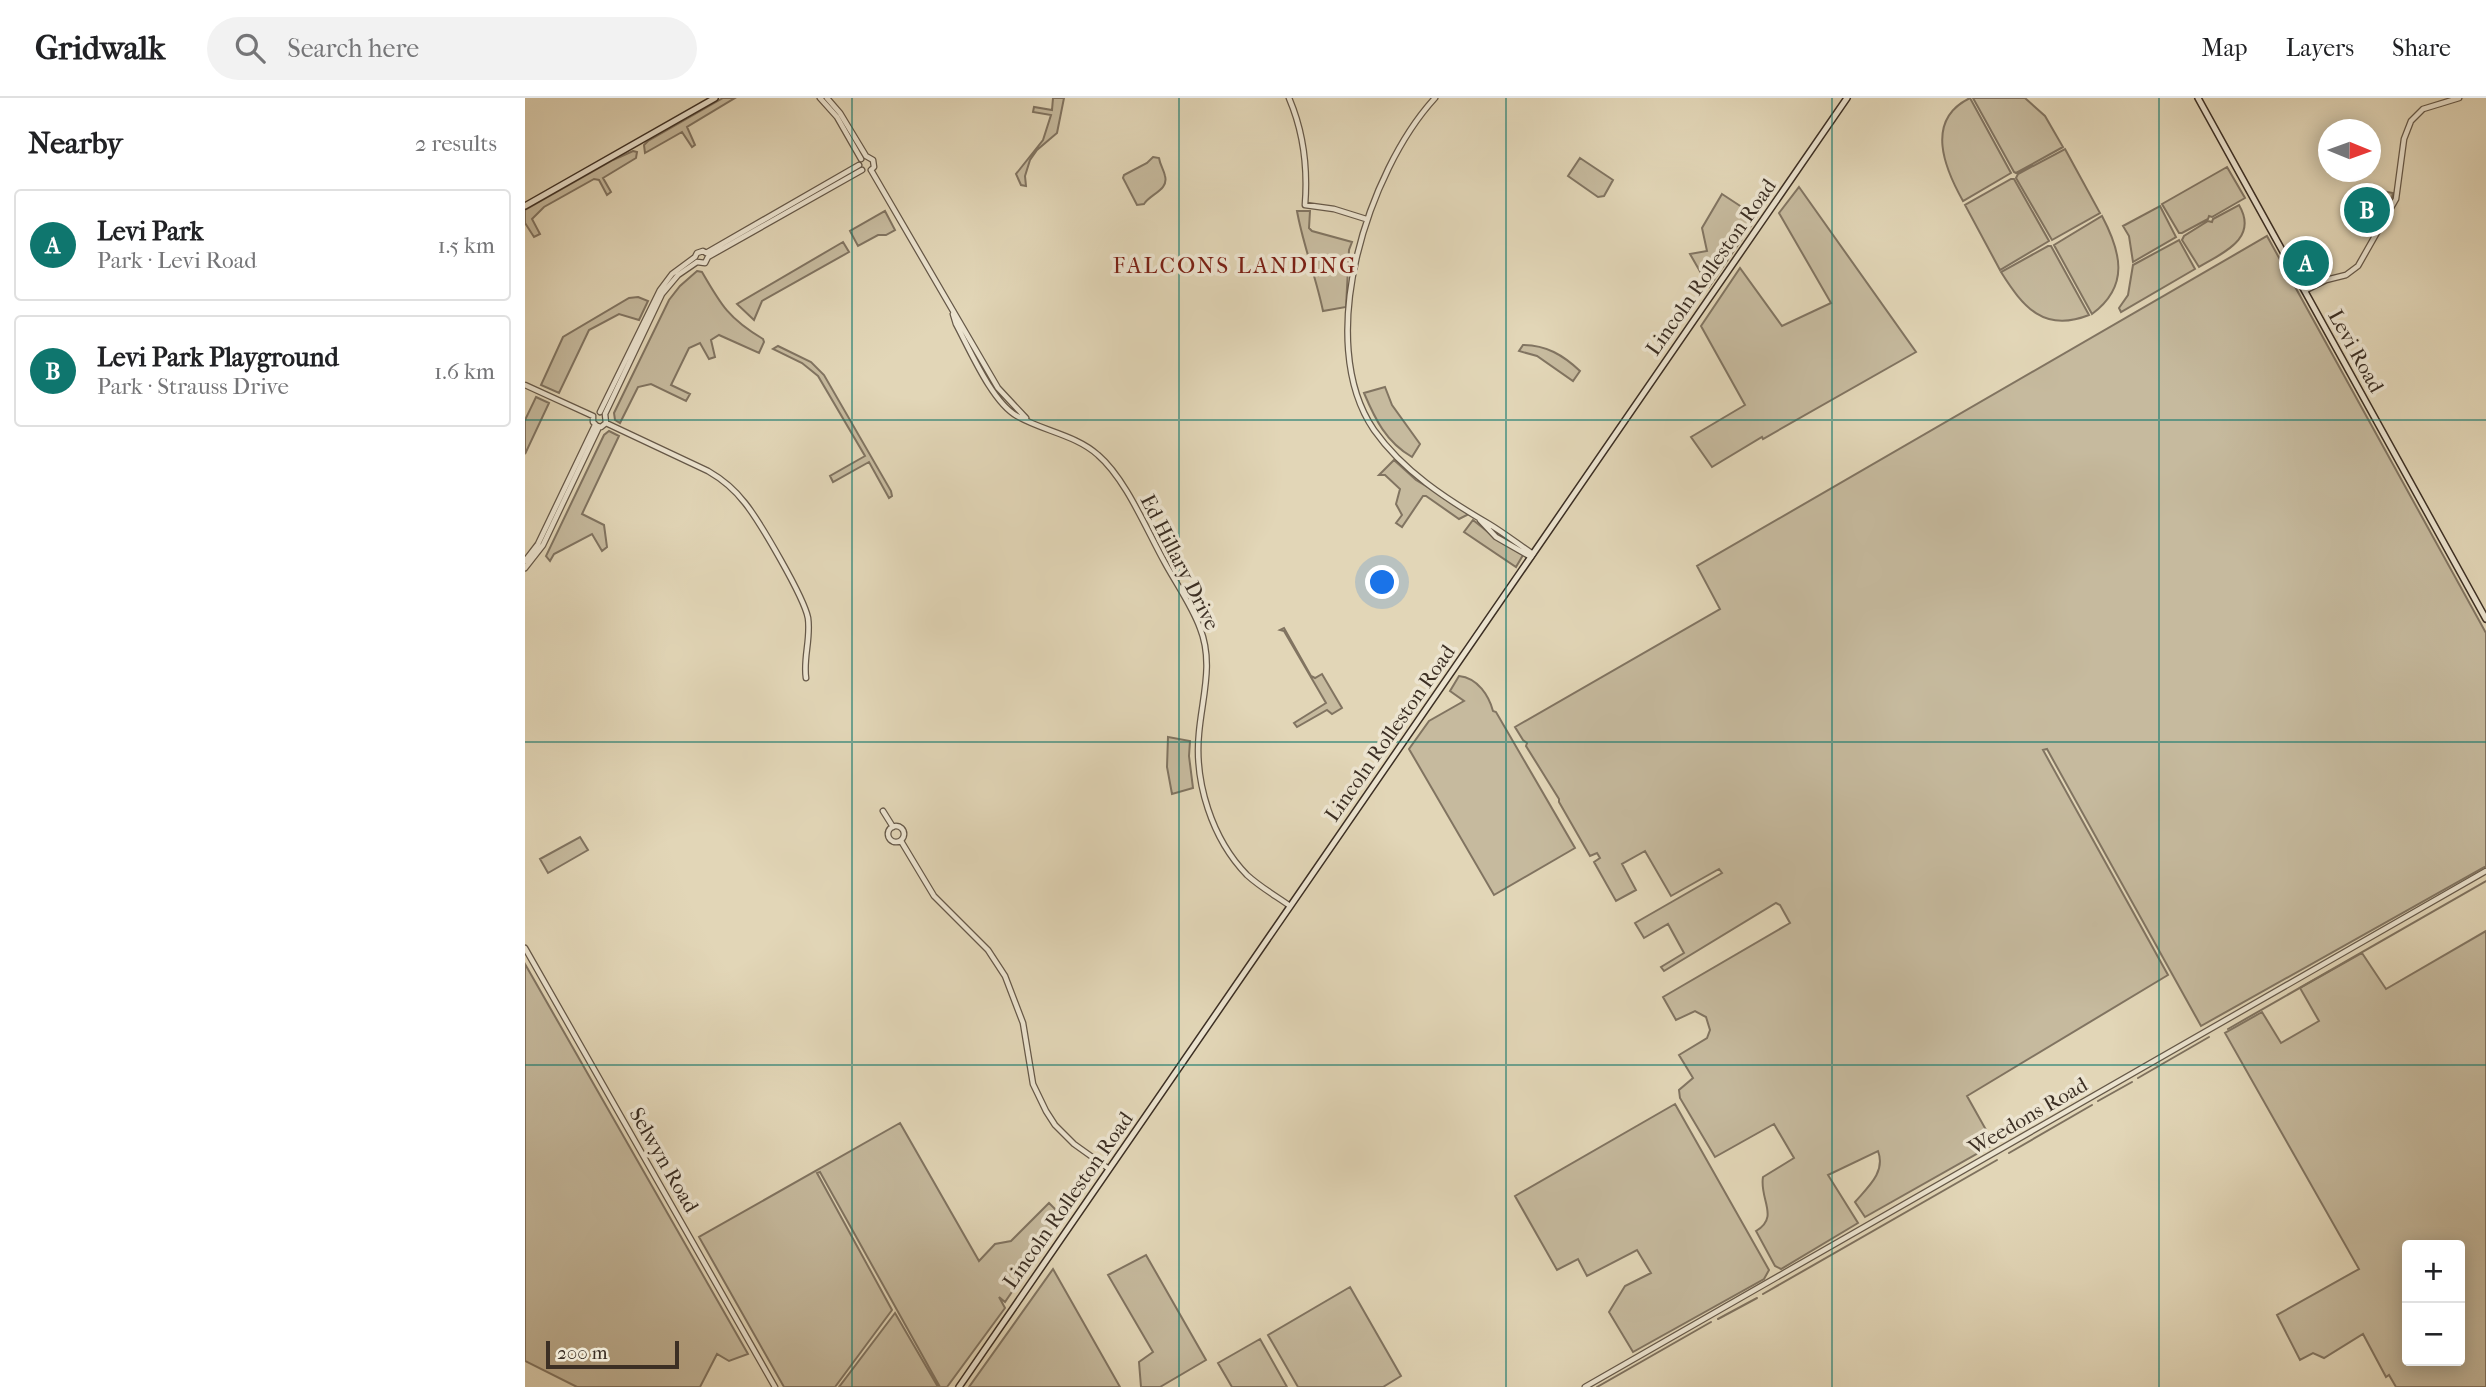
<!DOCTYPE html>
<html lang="en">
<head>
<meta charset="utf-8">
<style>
  :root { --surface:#fff; --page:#f2f2f2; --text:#202124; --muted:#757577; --line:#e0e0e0; --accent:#0f766e }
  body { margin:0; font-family:"IM FELL French Canon",serif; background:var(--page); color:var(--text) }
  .controls { position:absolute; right:21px; bottom:21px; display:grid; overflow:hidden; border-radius:7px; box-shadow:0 4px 18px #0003 }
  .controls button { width:63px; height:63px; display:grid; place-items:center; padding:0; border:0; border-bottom:2px solid var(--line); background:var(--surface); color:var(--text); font:35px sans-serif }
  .compass { position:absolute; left:1793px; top:21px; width:63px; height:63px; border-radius:50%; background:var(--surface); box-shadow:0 4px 18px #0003; rotate:91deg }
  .scale { position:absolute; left:21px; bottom:18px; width:133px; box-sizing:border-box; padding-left:7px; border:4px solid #3c2f24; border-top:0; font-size:19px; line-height:24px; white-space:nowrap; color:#3c2f24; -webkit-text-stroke:5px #ece4d0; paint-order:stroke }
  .you { position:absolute; left:858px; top:485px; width:24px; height:24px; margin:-18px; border:5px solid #fff; border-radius:50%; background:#1a73e8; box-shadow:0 0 0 10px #1a73e833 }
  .badge { display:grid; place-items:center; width:46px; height:46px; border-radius:50%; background:var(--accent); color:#fff; font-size:23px; font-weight:700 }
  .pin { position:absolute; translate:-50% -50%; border:4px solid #fff; box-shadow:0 2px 7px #0006 }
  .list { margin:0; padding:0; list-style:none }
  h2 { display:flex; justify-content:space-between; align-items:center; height:91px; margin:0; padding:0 28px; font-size:30px }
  h2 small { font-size:23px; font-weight:400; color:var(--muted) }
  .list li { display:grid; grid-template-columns:46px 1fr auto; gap:21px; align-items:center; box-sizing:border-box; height:112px; margin:0 14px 14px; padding:0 14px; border:2px solid var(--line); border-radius:7px }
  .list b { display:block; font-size:26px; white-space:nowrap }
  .list p { margin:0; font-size:23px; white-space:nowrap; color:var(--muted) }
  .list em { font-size:23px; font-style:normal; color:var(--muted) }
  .icon { flex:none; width:38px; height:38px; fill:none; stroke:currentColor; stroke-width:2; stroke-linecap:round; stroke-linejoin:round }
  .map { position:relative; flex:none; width:1961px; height:1289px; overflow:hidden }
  header { display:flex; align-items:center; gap:42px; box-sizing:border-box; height:98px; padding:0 35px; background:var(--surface); border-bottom:2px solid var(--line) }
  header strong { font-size:33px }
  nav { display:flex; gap:38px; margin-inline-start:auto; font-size:24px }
  .search { width:490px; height:63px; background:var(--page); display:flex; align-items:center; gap:18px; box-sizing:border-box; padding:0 24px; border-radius:38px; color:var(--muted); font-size:26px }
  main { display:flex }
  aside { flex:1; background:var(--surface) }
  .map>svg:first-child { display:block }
</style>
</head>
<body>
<header>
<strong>Gridwalk</strong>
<div class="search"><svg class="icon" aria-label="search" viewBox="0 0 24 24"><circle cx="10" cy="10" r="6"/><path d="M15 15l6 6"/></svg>Search here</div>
<nav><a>Map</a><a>Layers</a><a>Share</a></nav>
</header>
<main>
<aside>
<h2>Nearby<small>2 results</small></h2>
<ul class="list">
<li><span class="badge">A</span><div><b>Levi Park</b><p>Park · Levi Road</p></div><em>1.5 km</em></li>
<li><span class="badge">B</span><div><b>Levi Park Playground</b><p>Park · Strauss Drive</p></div><em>1.6 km</em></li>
</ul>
</aside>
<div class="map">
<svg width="1961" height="1289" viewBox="0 0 1961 1289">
  <rect width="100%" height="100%" fill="#e2d6b7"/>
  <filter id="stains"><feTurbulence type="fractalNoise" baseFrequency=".00286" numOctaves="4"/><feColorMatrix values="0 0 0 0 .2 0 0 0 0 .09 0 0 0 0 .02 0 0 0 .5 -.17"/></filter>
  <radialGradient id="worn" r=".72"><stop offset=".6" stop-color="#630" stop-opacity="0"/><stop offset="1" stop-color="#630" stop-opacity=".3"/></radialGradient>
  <path fill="#c6ba9e" stroke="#817461" stroke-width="2" fill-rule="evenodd" d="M198,0H210L162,29L170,47L167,49L157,34L120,55L119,47L123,43Z
    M528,0H539L532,35L512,52L505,62L500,78L501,88L496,87L491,76L518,42L526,17L508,14L509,9L527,12Z
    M1445,0L1486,75L1438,103C1420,71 1399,22 1445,0Z
    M1448,0H1500L1520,18L1538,49L1491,75L1489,74Z
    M1540,51L1575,115L1527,142L1491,80L1493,76Z
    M108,53L112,54L111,60L78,80L86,94L82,97L74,82L69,81L19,109L7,121L15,136L9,139L0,125V112L88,62Z
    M628,59L634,60C635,67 639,72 640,78C644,92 625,96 619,106L612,107L598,80L599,77L622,65Z
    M1055,60L1088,82L1079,98L1073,99L1043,78Z
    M1702,69L1720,100L1687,119L1684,118L1683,121L1657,135H1654L1637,106Z
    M1486,81H1489L1524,143L1475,172L1440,107Z
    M1274,89L1391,254L1238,341L1237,339L1187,369L1166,339L1220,307L1176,228L1215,170L1257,228L1306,205L1254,115Z
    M1835,89L1868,95C1866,108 1855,127 1844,135C1821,127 1825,105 1835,89Z
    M1197,96L1232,119L1184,189L1165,156L1182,153L1177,130Z
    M1714,107C1734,141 1697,155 1674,169L1657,142L1659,138L1683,123L1687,124L1688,121Z
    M1635,108L1651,139L1608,164L1604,138L1598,128Z
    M360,113L370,132L361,137H353L333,148L325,133Z
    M772,113H785L784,130L787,133L827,144L824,152L821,209L798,213C791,179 778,147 772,113Z
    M1577,118C1596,154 1605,188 1567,216L1529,147Z
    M1742,138L1961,535V768L1676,928L1522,651L1518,652L1643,877L1442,998L1469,1046L1340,1119L1330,1104C1343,1089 1361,1074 1353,1053L1303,1077L1333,1125L1256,1171L1250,1168L1231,1133C1255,1119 1234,1101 1238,1079L1269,1060L1249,1026L1190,1059L1155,1000L1154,992L1168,980L1154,957L1182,940L1185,932L1181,919L1170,913L1151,922L1138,899L1265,825L1255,807L1251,805L1139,873L1136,869L1159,855L1143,826L1119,840L1110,825L1197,775L1194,771L1146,798L1120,753L1097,766L1111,792L1091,803L1069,764L1075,760L1072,755L1065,758L1034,704V701L1001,648L1002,645L998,642L990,629L1195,511L1172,468Z
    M1654,142L1670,171L1596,214L1594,210L1603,197L1608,167Z
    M318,144L324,154L237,203L229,222L212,206Z
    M1523,148H1526L1564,217C1519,235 1498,209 1476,174Z
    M172,173L177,174C196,207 204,221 238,241L239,244L234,255L194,237L186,242L190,259L184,261L175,245L164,250L146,287L165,296L161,303L126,286L113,289L95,325L90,322L89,315L144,202L155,188Z
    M113,199L123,203L114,222L94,216L64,232L34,295L16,287L38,239L104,200Z
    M998,247C1021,247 1038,257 1055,273L1048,283L1012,258L994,253Z
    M253,248L286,264L299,277L366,393L367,398L364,400L344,364L308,384L305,378L340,358L293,278L277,265L248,251Z
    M860,289L867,307L895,346L887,359C861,344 850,321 839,295Z
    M11,299L24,305L0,356V322Z
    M84,333L94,338L57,416L79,427L82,449L77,453L67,436L29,456L25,463L21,458L79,337Z
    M869,362L891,382L946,415L934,421L901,398H898L877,429L871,425L877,417L871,406L875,391L860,377H854Z
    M948,422L973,442L998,457L991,469L939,434Z
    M759,530L786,578L790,580L797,576L817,610L807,616L802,612L772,629L769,625L801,605L759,533L755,532Z
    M934,578C953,580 964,598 968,613L971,614L1050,750L969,797L884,651L904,623L939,603L925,593Z
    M643,639L665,643L664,658L668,690L647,696L642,669Z
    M55,739L63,752L23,775L15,761Z
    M1961,833V1289H1871L1864,1277L1861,1279L1838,1236L1799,1260L1788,1255L1775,1262L1752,1217L1834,1171L1700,935L1737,914L1756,945L1794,923L1775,890L1837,855L1861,891ZM1882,1147H1935V1263H1882Z
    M0,866L223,1256L204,1263L192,1256L175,1289H52L0,1263Z
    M1150,1006L1244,1172L1239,1181L1108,1254L1084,1214L1100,1188L1126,1175L1112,1152L1062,1178L1053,1161L1032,1172L990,1098Z
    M375,1025L454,1163L470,1146L486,1143L524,1105L538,1119L480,1204L474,1199L480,1210L422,1289H415L295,1074L292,1075L367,1212L310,1289H259L174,1139Z
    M621,1157L681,1262L635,1289H616L614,1264L628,1254L583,1177Z
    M528,1171L595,1289H444Z
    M825,1189L876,1278L858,1289H773L743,1237Z
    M370,1215L413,1289H314L367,1219Z
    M735,1241L762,1289H707L693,1265Z"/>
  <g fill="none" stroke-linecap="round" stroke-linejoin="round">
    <path stroke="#7e715e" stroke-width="2" d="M1703,931L1961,783
      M1613,980L1684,939
      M1573,1003L1607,984
      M1484,1055L1567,1007
      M1238,1196L1472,1062
      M1193,1221L1232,1200
      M1072,1289L1186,1224"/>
    <g stroke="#665949" stroke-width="7">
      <path id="tertiary" d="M295,0L312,19L336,61
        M302,0L315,15L341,58L348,62L349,69L346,72
        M764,0C779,35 783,69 780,107L809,111L841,121
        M910,0C843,73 788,243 849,332C878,373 921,401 964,426C979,435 993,446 1008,456
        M346,72L473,290L501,320
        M181,155L334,67
        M172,164L180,165L183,159L337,72
        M1781,192L1801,182L1821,177L1833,168L1871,101L1879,41L1886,23L1898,11L1934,0
        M428,216L431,226C445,252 467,304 492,318C518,333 551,337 573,357C601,381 622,433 640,465C652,487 667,508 675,530C689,565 677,600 674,635C669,684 687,741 722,777C735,789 751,798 765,808
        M0,287L68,318
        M75,314L135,192L147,176L170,159L172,155L178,153L181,155
        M68,318V324L72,328L76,329L81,325L80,316L137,196L153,177L172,164
        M81,325L183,373C197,381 210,392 220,405C235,424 279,499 283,520C286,541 278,560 281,580
        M955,422L971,439L1006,459
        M0,463L13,446L70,327
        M0,470L18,447L74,329
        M358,713L368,729
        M363 736a8 8 0 1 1 16 0a8 8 0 1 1-16 0Z
        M376,743L409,798L463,852L480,878L498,925L508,986L521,1013L530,1027L549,1046L584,1071
        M0,850L250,1289
        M1060,1289L1961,773"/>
    </g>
    <g stroke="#3c2f24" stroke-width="8">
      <path id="secondary" d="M1673,0L1961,521
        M0,108L190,0
        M434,1289L1322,0"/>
    </g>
    <use href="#tertiary" stroke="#ece4d0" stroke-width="4.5"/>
    <use href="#secondary" stroke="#ece4d0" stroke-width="5"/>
  </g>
  <path fill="none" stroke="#0f766e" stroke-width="2" stroke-opacity="0.55" d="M327,0V1289M654,0V1289M981,0V1289M1307,0V1289M1634,0V1289M0,322H1961M0,644H1961M0,967H1961"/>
  <g text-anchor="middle" stroke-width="7" stroke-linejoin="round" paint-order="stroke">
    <g font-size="21" fill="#3c2f24" stroke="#ece4d0">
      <text transform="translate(1186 169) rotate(-55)" y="7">Lincoln Rolleston Road</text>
      <text transform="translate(1831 253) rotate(61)" y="7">Levi Road</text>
      <text transform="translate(655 464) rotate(63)" y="7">Ed Hillary Drive</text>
      <text transform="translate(865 635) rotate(-55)" y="7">Lincoln Rolleston Road</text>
      <text transform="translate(1503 1018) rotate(-30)" y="7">Weedons Road</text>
      <text transform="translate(139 1062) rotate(60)" y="7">Selwyn Road</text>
      <text transform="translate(543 1102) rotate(-55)" y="7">Lincoln Rolleston Road</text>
    </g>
    <g font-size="23" letter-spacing="2" fill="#7a1f14" stroke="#ece4d0">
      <text x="710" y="175">FALCONS LANDING</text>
    </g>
  </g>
  <rect width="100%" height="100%" filter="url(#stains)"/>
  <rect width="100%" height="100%" fill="url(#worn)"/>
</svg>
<div class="controls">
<button>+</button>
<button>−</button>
</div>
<svg class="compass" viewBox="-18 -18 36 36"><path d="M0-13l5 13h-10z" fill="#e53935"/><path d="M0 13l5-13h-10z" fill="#757577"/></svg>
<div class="scale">200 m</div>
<div class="you"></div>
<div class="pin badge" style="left:1781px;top:165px">A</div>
<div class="pin badge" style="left:1842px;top:112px">B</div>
</div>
</main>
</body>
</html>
